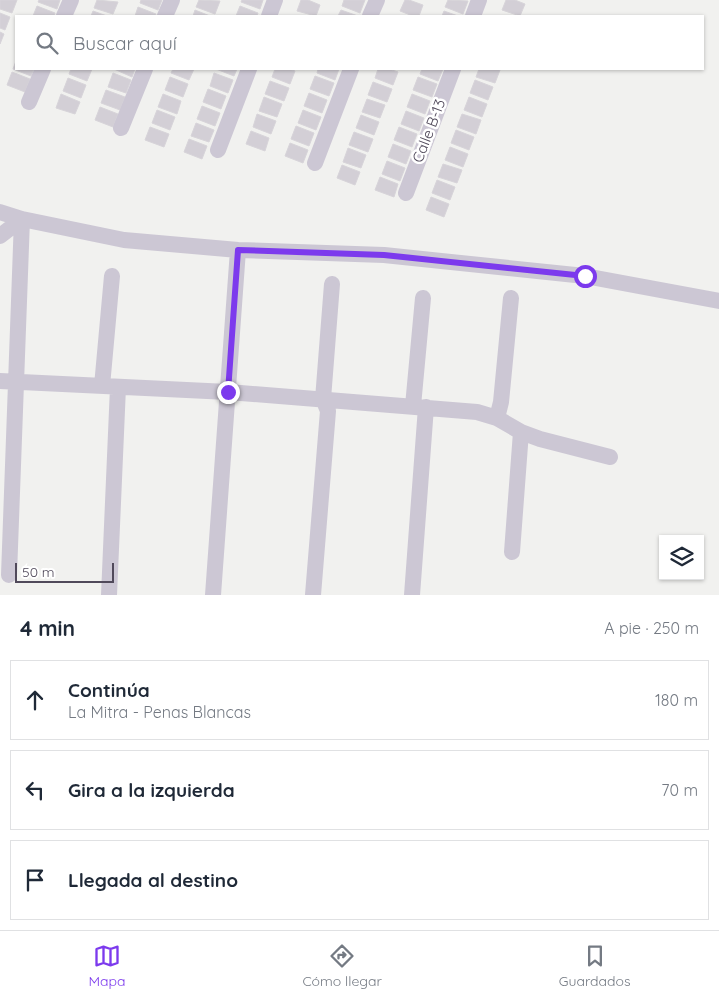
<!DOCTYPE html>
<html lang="es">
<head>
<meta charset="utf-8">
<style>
  :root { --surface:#fff; --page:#f2f2f3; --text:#1f2937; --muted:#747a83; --line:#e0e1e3; --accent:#7c3aed }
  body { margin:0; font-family:Quicksand,sans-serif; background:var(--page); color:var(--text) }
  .controls { position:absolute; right:15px; bottom:15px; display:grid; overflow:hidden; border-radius:0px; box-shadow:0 1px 4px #0004 }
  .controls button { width:45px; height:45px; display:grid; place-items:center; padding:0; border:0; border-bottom:1px solid var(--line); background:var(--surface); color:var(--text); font:25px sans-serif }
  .scale { position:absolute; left:15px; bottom:12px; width:99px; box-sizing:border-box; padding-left:5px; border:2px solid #50495a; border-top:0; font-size:14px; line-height:18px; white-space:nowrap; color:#50495a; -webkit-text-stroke:4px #fff; paint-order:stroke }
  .stop { position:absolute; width:15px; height:15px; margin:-11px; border:4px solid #7c3aed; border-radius:50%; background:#fff }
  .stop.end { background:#7c3aed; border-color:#fff; box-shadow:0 1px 5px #0008 }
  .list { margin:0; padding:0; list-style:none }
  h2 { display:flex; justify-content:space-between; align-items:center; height:65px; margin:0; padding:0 20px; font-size:21px }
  h2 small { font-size:16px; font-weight:400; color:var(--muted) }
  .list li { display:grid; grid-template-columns:32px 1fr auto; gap:15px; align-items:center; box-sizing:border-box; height:80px; margin:0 10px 10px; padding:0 10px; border:1px solid var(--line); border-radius:0px }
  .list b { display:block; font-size:19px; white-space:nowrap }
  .list p { margin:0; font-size:16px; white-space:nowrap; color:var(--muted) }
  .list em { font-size:16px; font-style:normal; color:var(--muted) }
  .icon { flex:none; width:28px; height:28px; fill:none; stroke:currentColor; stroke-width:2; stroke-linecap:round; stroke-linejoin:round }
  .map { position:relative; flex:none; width:719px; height:595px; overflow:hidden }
  .search { position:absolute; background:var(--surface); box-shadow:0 1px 4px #0004; left:15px; right:15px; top:15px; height:55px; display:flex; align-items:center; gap:12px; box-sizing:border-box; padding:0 18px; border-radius:0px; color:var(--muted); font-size:19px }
  .sheet { height:335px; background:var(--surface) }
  nav { display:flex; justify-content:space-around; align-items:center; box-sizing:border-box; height:70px; border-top:1px solid var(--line); background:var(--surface); font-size:14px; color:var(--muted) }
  nav a { display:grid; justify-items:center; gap:2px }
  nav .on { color:var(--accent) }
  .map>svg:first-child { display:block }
</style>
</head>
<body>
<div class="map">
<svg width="719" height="595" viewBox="0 0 719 595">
  <rect width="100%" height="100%" fill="#f1f1ef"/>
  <path fill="#d3cfd6" stroke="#d7d4d9" d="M0,0H17L12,13L0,9Z
    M39,0H60L57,9L38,2Z
    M97,0L118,2L113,14L94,8Z
    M141,0H162L158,10L140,3Z
    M199,0L220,1L215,14L196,7Z
    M242,0H263L260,9L241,2Z
    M301,0H308L320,5L316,16L297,11Z
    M344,0H365L360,13L342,6Z
    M405,0H409L423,5L419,16H413L400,11Z
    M448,0L468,1L463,14L445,7Z
    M506,0H515L525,4L520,16L502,10Z
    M37,6L55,13L54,16H33Z
    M240,6L258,13L257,16H236Z
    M138,7L156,14L155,16H135Z
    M195,10L210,16H193Z
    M341,10L358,16H338Z
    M93,11L107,16H91Z
    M444,11L458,16H442Z
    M0,13L10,17L5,30L0,28Z
    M0,32L4,34L0,44Z
    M16,61V69H34L31,76L13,69Z
    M71,69H92L87,81L69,74Z
    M114,69H135L132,77Z
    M173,69H194L189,80L171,73Z
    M216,69H237L234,76Z
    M275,69H288L295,71L290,84L272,77Z
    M318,69H339L335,80L317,73Z
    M378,69H389L398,72L393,85L375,78Z
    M422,69H443L438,81L420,74Z
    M479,69H495L500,70L495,83L476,77Z
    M12,72L30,79L25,92L7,85Z
    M113,73L131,80L126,93L108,87Z
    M214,73L233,80L228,93L210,86Z
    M315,76L334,83L329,96L310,89Z
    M170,77L188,84L183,97L165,90Z
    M418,77L437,84L432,97L413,90Z
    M68,78L86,85L81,98L63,91Z
    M475,80L493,87L488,100L470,93Z
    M270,81L289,88L284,101L265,94Z
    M373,82L392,89L387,102L368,95Z
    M208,89L226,96L221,109L203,102Z
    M106,90L125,97L120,110L101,103Z
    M309,93L327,100L322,113L304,106Z
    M61,94L80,102L75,114L56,108Z
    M163,94L181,101L177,114L158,107Z
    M412,94L430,101L425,114L407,107Z
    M264,97L282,104L277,117L259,111Z
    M469,97L487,104L482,117L464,110Z
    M367,99L385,105L380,118L362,112Z
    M202,106L220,113L215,126L197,119Z
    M100,107L118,114L113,127L95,120Z
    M157,110L175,117L170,130L152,123Z
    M303,110L321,117L316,130L298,123Z
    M406,111L424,118L419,131L401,124Z
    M257,114L276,121L271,134L253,127Z
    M462,114L481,120L476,134L457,127Z
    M361,115L379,122L374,135L356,128Z
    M196,123L214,130L209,142L191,136Z
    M296,126L314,133L309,146L291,139Z
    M150,127L169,134L164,147L145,140Z
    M399,127L417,134L412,147L394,140Z
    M456,130L474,137L469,150L451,143Z
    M251,131L269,138L265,151L246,144Z
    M354,132L373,139L368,152L349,145Z
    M189,139L207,146L202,159L184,152Z
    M290,143L308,150L303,163L285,156Z
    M393,144L411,151L406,164L388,157Z
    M450,147L468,154L463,167L445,160Z
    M348,148L366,155L361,168L343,162Z
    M387,161L405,168L400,181L382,174Z
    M443,164L462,170L457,183L438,177Z
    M342,165L360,172L355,185L337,178Z
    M380,177L398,184L394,197L375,190Z
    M437,180L455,187L450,200L432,193Z
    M431,197L449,204L444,217L426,210Z"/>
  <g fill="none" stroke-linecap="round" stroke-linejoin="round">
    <path stroke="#ccc7d4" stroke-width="16" d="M64,16L71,0
      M165,16L172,0
      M269,16L275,0
      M370,16L377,0
      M473,16L479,0
      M29,102L43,69
      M121,128L145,69
      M218,150L249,69
      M315,163L351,69
      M406,193L453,69
      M0,212L22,219L124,240L238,250L384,255L585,276L719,301
      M0,236L22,219
      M0,381L228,392L477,412L497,418L521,432L540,439L610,457
      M102,386L112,276
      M413,406L423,298
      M497,418L501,402L511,298
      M512,552L521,432
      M9,575L22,219
      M109,595L118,387
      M213,595L238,250
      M313,595L328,411L323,399L332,284
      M412,595L426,407"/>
  </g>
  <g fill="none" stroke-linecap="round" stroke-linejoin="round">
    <path stroke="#7c3aed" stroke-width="6" d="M228,392L238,250L384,255L585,276"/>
  </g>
  <g text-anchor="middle" stroke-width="5" stroke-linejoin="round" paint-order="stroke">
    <g font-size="15" fill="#50495a" stroke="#fff">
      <text transform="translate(429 131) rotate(-69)" y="5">Calle B-13</text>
    </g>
  </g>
</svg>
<div class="controls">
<button><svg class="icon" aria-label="layers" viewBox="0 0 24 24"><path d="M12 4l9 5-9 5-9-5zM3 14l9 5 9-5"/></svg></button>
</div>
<div class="scale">50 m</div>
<div class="stop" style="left:585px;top:276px"></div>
<div class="stop end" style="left:228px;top:392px"></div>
<div class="search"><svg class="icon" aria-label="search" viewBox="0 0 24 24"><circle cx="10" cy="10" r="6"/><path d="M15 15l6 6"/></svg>Buscar aquí</div>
</div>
<section class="sheet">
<h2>4 min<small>A pie · 250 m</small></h2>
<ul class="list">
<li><svg class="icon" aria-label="ahead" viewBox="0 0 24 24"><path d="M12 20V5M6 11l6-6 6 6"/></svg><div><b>Continúa</b><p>La Mitra - Penas Blancas</p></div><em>180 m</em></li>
<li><svg class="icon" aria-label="left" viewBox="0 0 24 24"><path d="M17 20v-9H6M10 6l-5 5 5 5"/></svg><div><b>Gira a la izquierda</b></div><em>70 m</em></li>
<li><svg class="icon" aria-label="arrive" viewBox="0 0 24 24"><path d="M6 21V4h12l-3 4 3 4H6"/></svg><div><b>Llegada al destino</b></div></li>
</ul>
</section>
<nav>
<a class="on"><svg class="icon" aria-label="map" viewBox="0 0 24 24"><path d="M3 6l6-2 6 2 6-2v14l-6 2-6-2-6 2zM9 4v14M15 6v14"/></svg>Mapa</a>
<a><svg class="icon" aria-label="directions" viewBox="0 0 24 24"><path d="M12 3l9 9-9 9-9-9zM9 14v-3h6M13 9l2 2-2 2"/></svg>Cómo llegar</a>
<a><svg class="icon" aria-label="saved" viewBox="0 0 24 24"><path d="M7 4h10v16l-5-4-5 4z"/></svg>Guardados</a>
</nav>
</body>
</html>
